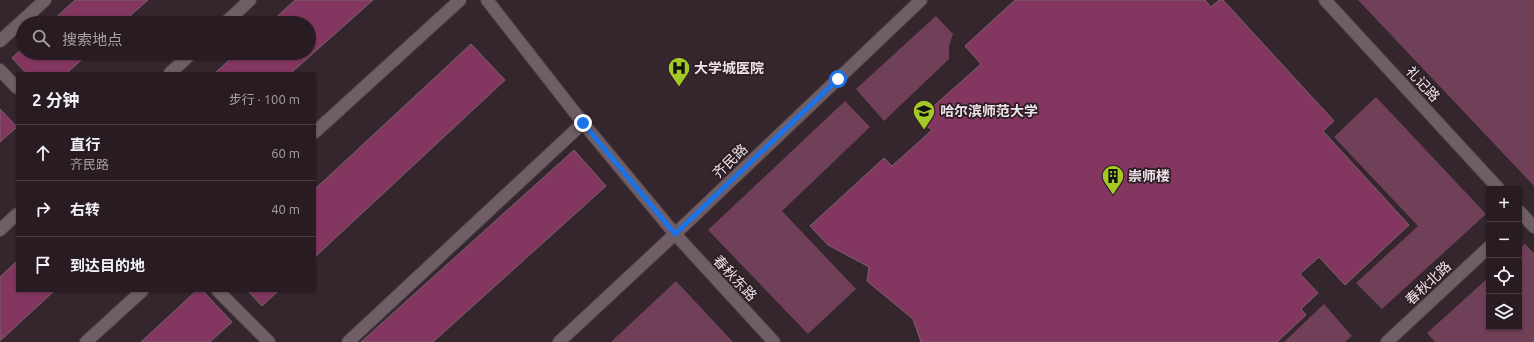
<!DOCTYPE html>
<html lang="zh">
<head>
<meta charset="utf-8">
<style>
  :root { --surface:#281c22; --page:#34292f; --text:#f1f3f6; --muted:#a5a1a5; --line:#443a40 }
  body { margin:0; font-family:Ubuntu,"Noto Sans SC",sans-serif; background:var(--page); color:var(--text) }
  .controls { position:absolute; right:12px; bottom:12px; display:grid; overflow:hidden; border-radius:0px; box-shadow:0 1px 3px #0004 }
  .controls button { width:36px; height:36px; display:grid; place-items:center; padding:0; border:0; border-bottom:1px solid var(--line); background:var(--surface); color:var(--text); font:20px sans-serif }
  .stop { position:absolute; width:12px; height:12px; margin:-9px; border:3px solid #1a73e8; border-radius:50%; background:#fff }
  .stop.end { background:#1a73e8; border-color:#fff; box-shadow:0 1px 4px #0008 }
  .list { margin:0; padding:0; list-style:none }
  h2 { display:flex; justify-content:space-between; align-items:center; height:52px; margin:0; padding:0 16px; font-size:17px }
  h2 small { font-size:13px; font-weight:400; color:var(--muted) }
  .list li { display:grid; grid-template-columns:26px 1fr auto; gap:12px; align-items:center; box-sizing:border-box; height:56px; padding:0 16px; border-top:1px solid var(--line) }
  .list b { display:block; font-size:15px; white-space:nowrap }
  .list p { margin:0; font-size:13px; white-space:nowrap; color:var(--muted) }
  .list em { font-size:13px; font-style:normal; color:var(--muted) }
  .icon { flex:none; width:22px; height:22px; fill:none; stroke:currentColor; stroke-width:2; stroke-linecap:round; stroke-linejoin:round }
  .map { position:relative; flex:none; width:1534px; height:342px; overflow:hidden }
  .search { position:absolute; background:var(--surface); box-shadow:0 1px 3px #0004; left:16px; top:16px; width:300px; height:44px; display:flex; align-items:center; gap:10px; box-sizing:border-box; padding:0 14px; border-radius:22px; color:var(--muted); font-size:15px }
  .panel { position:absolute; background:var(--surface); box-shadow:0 1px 3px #0004; left:16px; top:72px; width:300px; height:220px; border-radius:0px }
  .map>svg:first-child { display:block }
</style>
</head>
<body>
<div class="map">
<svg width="1534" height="342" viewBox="0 0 1534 342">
  <rect width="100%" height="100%" fill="#35262d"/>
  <path fill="#704059" d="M1358,0H1534V186Z
    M936,16L953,34L949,46V59L884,121L856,89Z
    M1376,97L1486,214L1382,309L1356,283L1418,226L1334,137Z
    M845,101L870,127L782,211L856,289L808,334L708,230Z
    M1525,244L1534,253V342H1435L1427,333L1489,277V327H1519V249Z
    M676,281L733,342H611Z
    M1324,304L1352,336L1345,342H1284Z"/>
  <path fill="#823660" stroke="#76646c" d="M75,0H148L122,23H50Z
    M295,0H373L291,73H215L237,53H309V23H270Z
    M1015,0H1205L1211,7L1219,0H1223L1334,121L1323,131L1409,225L1345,285L1319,257L1300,274L1318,293L1301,309L1306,315L1277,342H921L913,319L867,281L869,267L828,245L810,226L884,158L892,166L932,130L918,120L981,64L965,46Z
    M471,44L505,80L315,257V189Z
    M23,48V53H89L67,73H26L12,58Z
    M0,109L17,127L0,142Z
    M574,150L606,186L433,342H361Z
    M17,261V291H54L0,341V277Z
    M196,291H203L232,322L210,342H141Z
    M248,291H278L262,306Z"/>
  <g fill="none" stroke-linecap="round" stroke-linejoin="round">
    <g stroke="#4e4248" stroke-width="14">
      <path id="lane" d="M487,0L583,123L675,234L774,342
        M1325,0L1499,189
        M225,23L250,0
        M0,41L45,0
        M0,70L17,88
        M170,73L192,53
        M315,132L460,0
        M1519,211L1534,227
        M0,230L17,214
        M218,291L269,342
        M86,342L142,291
        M348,342L583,123
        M559,342L675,234L921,0
        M1387,342L1489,247"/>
    </g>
    <use href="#lane" stroke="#6f5e66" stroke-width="12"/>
  </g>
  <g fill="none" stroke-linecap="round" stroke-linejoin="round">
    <path stroke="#1a73e8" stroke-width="5" d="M583,123L675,234L838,79"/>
  </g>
  <defs>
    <g id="hospital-pin" transform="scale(1.15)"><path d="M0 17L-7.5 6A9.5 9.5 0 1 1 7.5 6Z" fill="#a4c825" stroke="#2b1d24"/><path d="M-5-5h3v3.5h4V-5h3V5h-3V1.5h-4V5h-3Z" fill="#111"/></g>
    <g id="university-pin" transform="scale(1.15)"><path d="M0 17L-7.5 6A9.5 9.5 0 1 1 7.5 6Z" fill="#a4c825" stroke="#2b1d24"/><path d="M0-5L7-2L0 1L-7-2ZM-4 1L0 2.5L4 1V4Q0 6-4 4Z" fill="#111"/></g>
    <g id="building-pin" transform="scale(1.15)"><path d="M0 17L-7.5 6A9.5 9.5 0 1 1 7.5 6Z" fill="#a4c825" stroke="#2b1d24"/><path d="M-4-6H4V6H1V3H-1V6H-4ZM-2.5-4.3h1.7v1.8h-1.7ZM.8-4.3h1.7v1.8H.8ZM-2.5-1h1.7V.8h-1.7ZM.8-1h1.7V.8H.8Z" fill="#111"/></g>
  </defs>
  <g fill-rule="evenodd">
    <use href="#hospital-pin" x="679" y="68"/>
    <use href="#university-pin" x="924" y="111"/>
    <use href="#building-pin" x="1113" y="176"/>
  </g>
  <g text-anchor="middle" stroke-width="3.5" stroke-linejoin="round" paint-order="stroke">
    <g font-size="14" font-weight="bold" fill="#eee3e8" stroke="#2b1d24" text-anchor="start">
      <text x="694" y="73">大学城医院</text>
      <text x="940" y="116">哈尔滨师范大学</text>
      <text x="1128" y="181">崇师楼</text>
    </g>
    <g font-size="14" fill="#eee3e8" stroke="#2b1d24">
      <text transform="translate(1423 84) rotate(47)" y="5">礼记路</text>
      <text transform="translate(730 161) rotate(-44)" y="5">齐民路</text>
      <text transform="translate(735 278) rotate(47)" y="5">春秋东路</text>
      <text transform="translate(1428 283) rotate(-43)" y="5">春秋北路</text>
    </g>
  </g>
</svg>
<div class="controls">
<button>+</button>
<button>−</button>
<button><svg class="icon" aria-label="locate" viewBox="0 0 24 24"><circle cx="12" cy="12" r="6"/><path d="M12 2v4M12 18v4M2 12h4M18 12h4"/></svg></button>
<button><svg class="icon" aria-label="layers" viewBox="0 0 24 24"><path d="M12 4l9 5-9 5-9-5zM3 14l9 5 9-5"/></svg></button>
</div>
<div class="stop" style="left:838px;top:79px"></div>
<div class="stop end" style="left:583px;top:123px"></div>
<div class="search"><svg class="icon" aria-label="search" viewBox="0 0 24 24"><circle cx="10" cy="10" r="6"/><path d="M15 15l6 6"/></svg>搜索地点</div>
<section class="panel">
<h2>2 分钟<small>步行 · 100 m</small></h2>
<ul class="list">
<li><svg class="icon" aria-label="ahead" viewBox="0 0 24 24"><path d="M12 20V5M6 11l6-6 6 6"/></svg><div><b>直行</b><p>齐民路</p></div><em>60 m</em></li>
<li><svg class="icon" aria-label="right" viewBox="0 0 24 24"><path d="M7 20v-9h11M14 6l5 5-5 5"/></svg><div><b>右转</b></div><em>40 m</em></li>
<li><svg class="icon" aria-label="arrive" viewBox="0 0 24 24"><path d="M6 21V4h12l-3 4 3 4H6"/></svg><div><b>到达目的地</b></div></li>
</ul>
</section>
</div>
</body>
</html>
